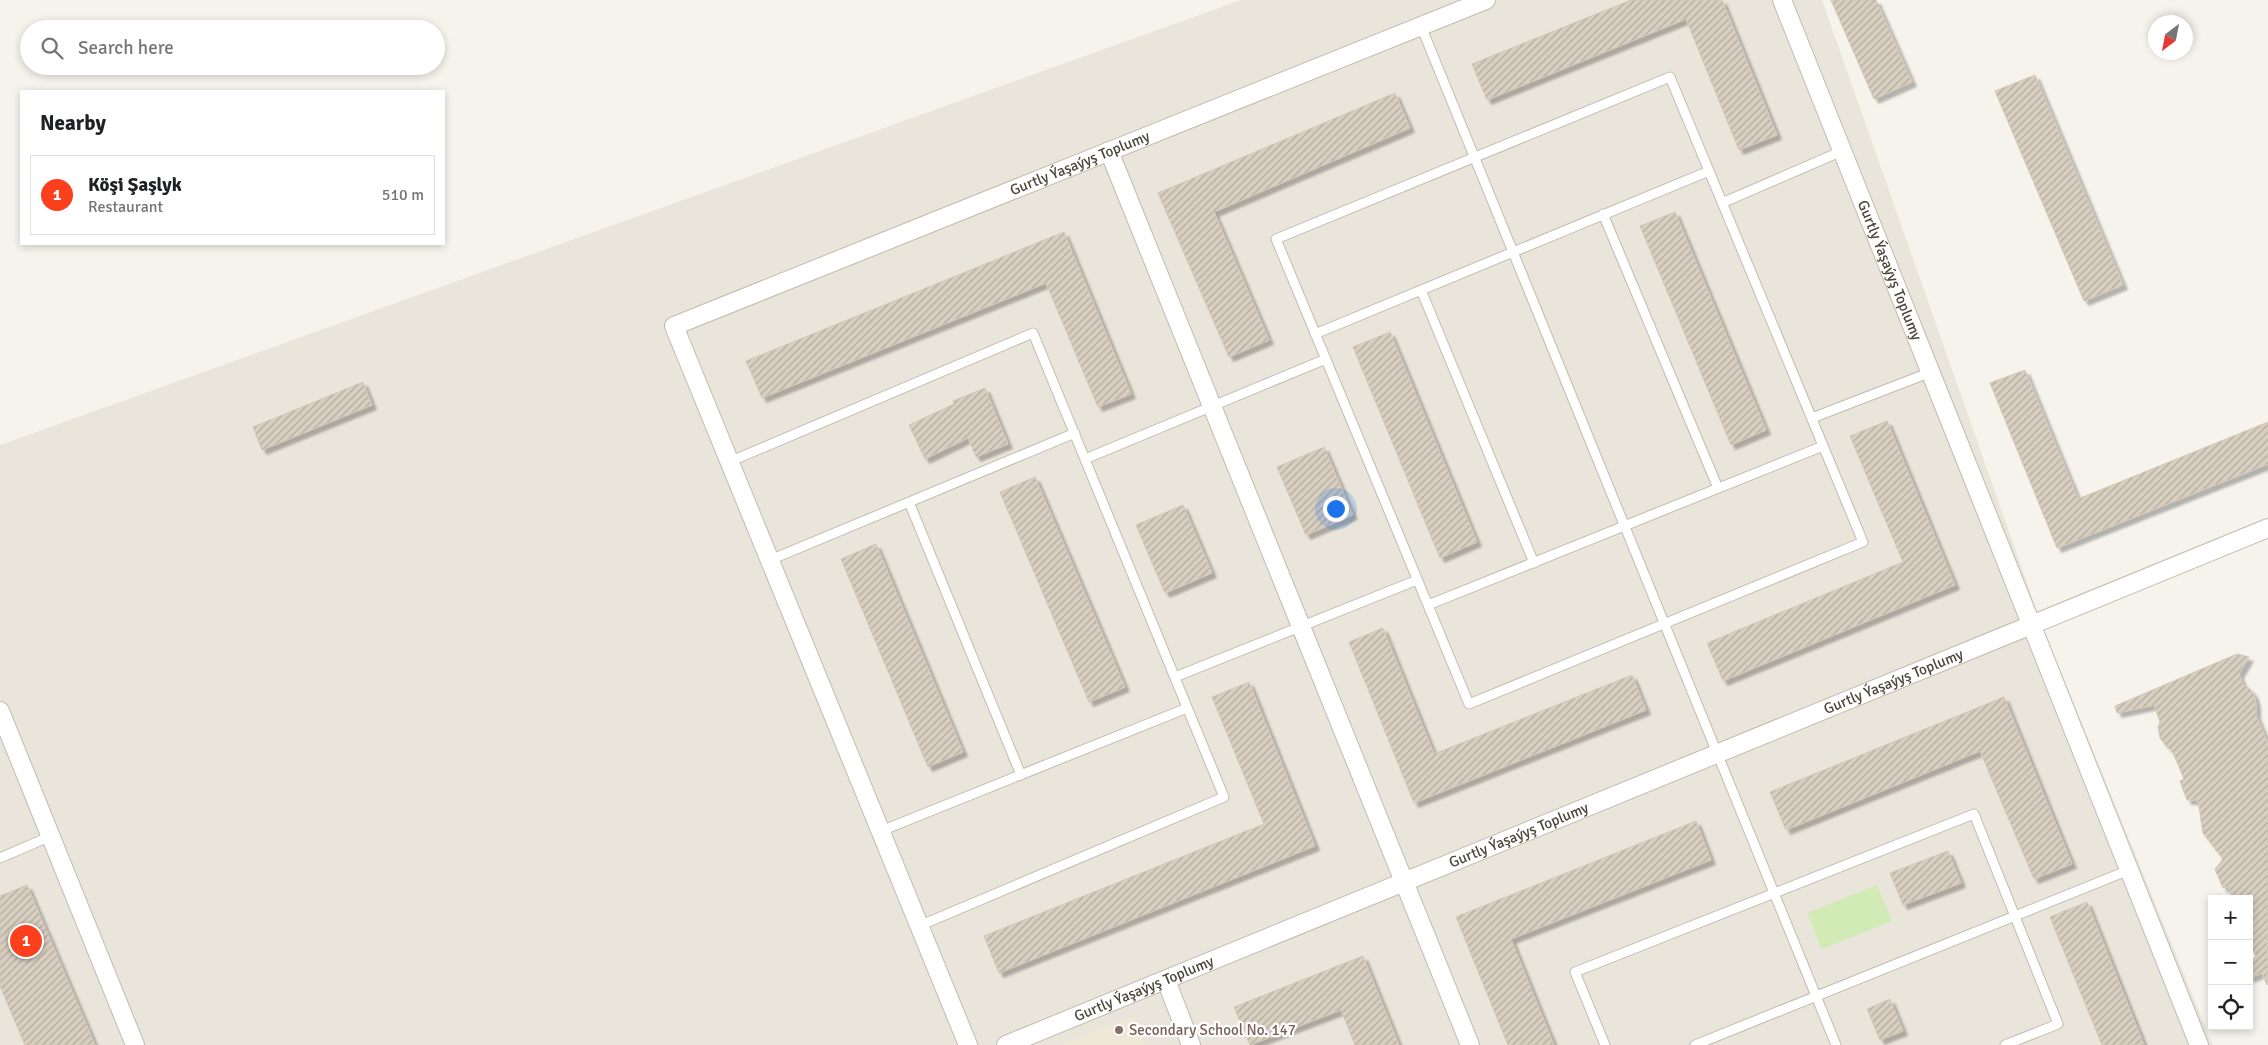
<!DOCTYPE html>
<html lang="en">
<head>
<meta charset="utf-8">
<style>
  :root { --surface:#fff; --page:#f2f2f2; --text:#202124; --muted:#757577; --line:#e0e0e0; --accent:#fc3f1d }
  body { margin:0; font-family:Signika,sans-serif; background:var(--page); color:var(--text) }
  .controls { position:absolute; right:15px; bottom:15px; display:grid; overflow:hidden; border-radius:0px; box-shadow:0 2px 8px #0003 }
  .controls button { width:45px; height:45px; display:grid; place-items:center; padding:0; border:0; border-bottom:1px solid var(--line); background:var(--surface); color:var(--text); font:25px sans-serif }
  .compass { position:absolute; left:2148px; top:15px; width:45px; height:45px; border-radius:50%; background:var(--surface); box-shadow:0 2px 8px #0003; rotate:212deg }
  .you { position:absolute; left:1335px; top:508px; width:18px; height:18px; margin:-12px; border:4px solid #fff; border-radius:50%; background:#1a73e8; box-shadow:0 0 0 8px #1a73e833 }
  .badge { display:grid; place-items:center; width:32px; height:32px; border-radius:50%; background:var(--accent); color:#fff; font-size:16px; font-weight:700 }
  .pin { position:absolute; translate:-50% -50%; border:2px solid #fff; box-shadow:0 1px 5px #0006 }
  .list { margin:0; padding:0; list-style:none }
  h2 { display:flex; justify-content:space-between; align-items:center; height:65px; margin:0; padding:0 20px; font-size:21px }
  h2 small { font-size:16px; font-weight:400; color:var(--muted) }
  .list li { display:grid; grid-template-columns:32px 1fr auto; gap:15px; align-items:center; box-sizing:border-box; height:80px; margin:0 10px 10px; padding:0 10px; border:1px solid var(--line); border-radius:0px }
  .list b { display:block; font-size:19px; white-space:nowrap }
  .list p { margin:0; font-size:16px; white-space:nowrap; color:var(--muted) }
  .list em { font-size:16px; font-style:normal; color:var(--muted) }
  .icon { flex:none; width:28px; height:28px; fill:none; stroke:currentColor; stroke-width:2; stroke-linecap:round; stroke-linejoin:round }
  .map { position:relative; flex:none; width:2268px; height:1045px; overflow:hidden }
  .search { position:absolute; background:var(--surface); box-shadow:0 2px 8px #0003; left:20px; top:20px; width:425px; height:55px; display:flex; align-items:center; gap:12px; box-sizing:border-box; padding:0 18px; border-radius:28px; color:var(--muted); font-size:19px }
  .panel { position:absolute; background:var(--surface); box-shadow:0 2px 8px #0003; left:20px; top:90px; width:425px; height:155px; border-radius:0px }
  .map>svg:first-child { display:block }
</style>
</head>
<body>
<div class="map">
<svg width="2268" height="1045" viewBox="0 0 2268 1045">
  <defs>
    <pattern id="building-hatch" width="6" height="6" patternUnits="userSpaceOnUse" patternTransform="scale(1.25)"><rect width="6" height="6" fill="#d8cfc1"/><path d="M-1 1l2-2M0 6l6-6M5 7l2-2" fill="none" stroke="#b1aa9e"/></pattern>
    <filter id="shadow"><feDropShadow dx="4.5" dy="4.5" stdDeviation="1" flood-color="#0004"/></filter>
  </defs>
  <rect width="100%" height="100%" fill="#f6f3ec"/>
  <path fill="#eae5da" d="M1241,0H1822L2043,628L2213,1045H0V445Z"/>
  <path fill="#efe8d6" d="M1134,1016L1146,1045H1061Z"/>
  <path fill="#d2eab5" d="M1877,885L1892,921L1822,949L1807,913Z"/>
  <path fill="url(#building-hatch)" stroke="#d3c7b4" filter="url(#shadow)" d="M1631,0H1722L1777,135L1739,150L1686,19L1487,100L1472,64Z
    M1831,0H1876L1912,82L1874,99Z
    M2035,75L2123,285L2084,301L1995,91Z
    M1395,93L1410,128L1214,212L1269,340L1229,357L1158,193Z
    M1675,212L1766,430L1731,445L1640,226Z
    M1064,232L1131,394L1098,407L1046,283L762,398L746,361Z
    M1390,332L1477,542L1440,558L1353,347Z
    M2025,370L2078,499L2268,422V464L2057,548L1990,383Z
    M363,382L372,405L262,450L253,427Z
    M985,388L1008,444L976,457L968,438L925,459L909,425L954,404L953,401Z
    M1887,421L1955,585L1723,681L1707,643L1903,562L1850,436Z
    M1324,447L1353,515L1306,535L1277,467Z
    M1035,477L1125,687L1089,702L1000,492Z
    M1183,505L1212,573L1165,593L1136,525Z
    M876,544L963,752L928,767L841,559Z
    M1383,628L1434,754L1632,675L1646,710L1414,803L1349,642Z
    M2237,654L2249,657L2239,674L2243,685L2249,688L2254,695L2256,704V715L2268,744L2267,985L2262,973L2249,978V964L2256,956L2249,943V899H2232L2228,886L2223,888L2215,869L2223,859L2203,833L2198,800H2187L2180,781L2184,779L2172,750L2168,748L2160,738L2158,727L2160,722L2154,705L2117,713L2115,706Z
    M1249,682L1315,846L999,973L984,936L1264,824L1212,697Z
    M2004,697L2072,864L2034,879L1980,751L1786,830L1770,792Z
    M1696,821L1711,860L1511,939L1554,1045H1508L1456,917Z
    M1948,851L1961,883L1903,905L1890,873Z
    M27,885L95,1045H25L0,986V896Z
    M2087,902L2144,1045H2102L2050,917Z
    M1363,956L1399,1045H1355L1341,1010L1250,1045L1234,1007Z
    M1890,999L1903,1031L1880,1040L1867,1009Z"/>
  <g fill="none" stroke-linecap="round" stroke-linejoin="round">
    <g stroke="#c2bbae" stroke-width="11">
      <path id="lane" d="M1421,26L1836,1045
        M1670,77L1863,542L1469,704L1276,239Z
        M1722,203L1842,151
        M1603,214L1718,488
        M1421,290L1534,563
        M1315,334L1709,171
        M1812,418L1931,372
        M1085,459L1326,359
        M729,462L1033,333L1224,797L919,926
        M909,502L1021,775
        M770,560L1075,433
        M1428,605L1823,446
        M1175,677L1417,580
        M881,831L1187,708
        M0,858L51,836
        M1605,1045L1575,972L1974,814L2058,1024L2005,1045
        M1695,1045L2129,870"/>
    </g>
    <g stroke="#c2bbae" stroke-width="20">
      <g id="street">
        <path id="s1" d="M1782,0L2199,1045"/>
        <path d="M1109,151L1470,1045"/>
        <path d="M0,711L135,1045"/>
        <path d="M1166,980L1191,1045"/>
        <path id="s2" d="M968,1045L674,326L1486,0"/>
        <path id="s3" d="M1006,1045L2268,528"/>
      </g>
    </g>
    <use href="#lane" stroke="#fff" stroke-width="9"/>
    <use href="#street" stroke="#fff" stroke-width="18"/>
  </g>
  <circle fill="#8d6e63" stroke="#fff" stroke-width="2" cx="1119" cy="1030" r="5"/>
  <g text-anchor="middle" stroke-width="4.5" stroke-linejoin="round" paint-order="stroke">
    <g font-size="15" fill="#4b4439" stroke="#fff">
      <text dy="5" stroke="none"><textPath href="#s2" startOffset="1214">Gurtly Ýaşaýyş Toplumy</textPath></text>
      <text dy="5" stroke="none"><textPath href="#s1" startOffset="291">Gurtly Ýaşaýyş Toplumy</textPath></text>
      <text dy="5" stroke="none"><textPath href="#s3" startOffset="959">Gurtly Ýaşaýyş Toplumy</textPath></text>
      <text dy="5" stroke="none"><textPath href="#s3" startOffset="554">Gurtly Ýaşaýyş Toplumy</textPath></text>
      <text dy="5" stroke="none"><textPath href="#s3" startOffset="149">Gurtly Ýaşaýyş Toplumy</textPath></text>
    </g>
    <g font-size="15" fill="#785e54" stroke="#fff" text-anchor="start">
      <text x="1129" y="1035">Secondary School No. 147</text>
    </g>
  </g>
</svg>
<div class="controls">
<button>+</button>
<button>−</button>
<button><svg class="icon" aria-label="locate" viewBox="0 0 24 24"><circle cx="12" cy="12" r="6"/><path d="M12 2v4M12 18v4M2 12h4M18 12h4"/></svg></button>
</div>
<svg class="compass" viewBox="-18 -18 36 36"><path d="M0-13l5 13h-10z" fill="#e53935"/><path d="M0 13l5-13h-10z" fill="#757577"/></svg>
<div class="you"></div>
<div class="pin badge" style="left:26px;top:941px">1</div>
<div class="search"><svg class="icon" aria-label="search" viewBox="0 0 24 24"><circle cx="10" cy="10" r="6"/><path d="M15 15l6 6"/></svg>Search here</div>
<section class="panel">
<h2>Nearby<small></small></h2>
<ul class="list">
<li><span class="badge">1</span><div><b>Köşi Şaşlyk</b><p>Restaurant</p></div><em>510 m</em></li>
</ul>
</section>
</div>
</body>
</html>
